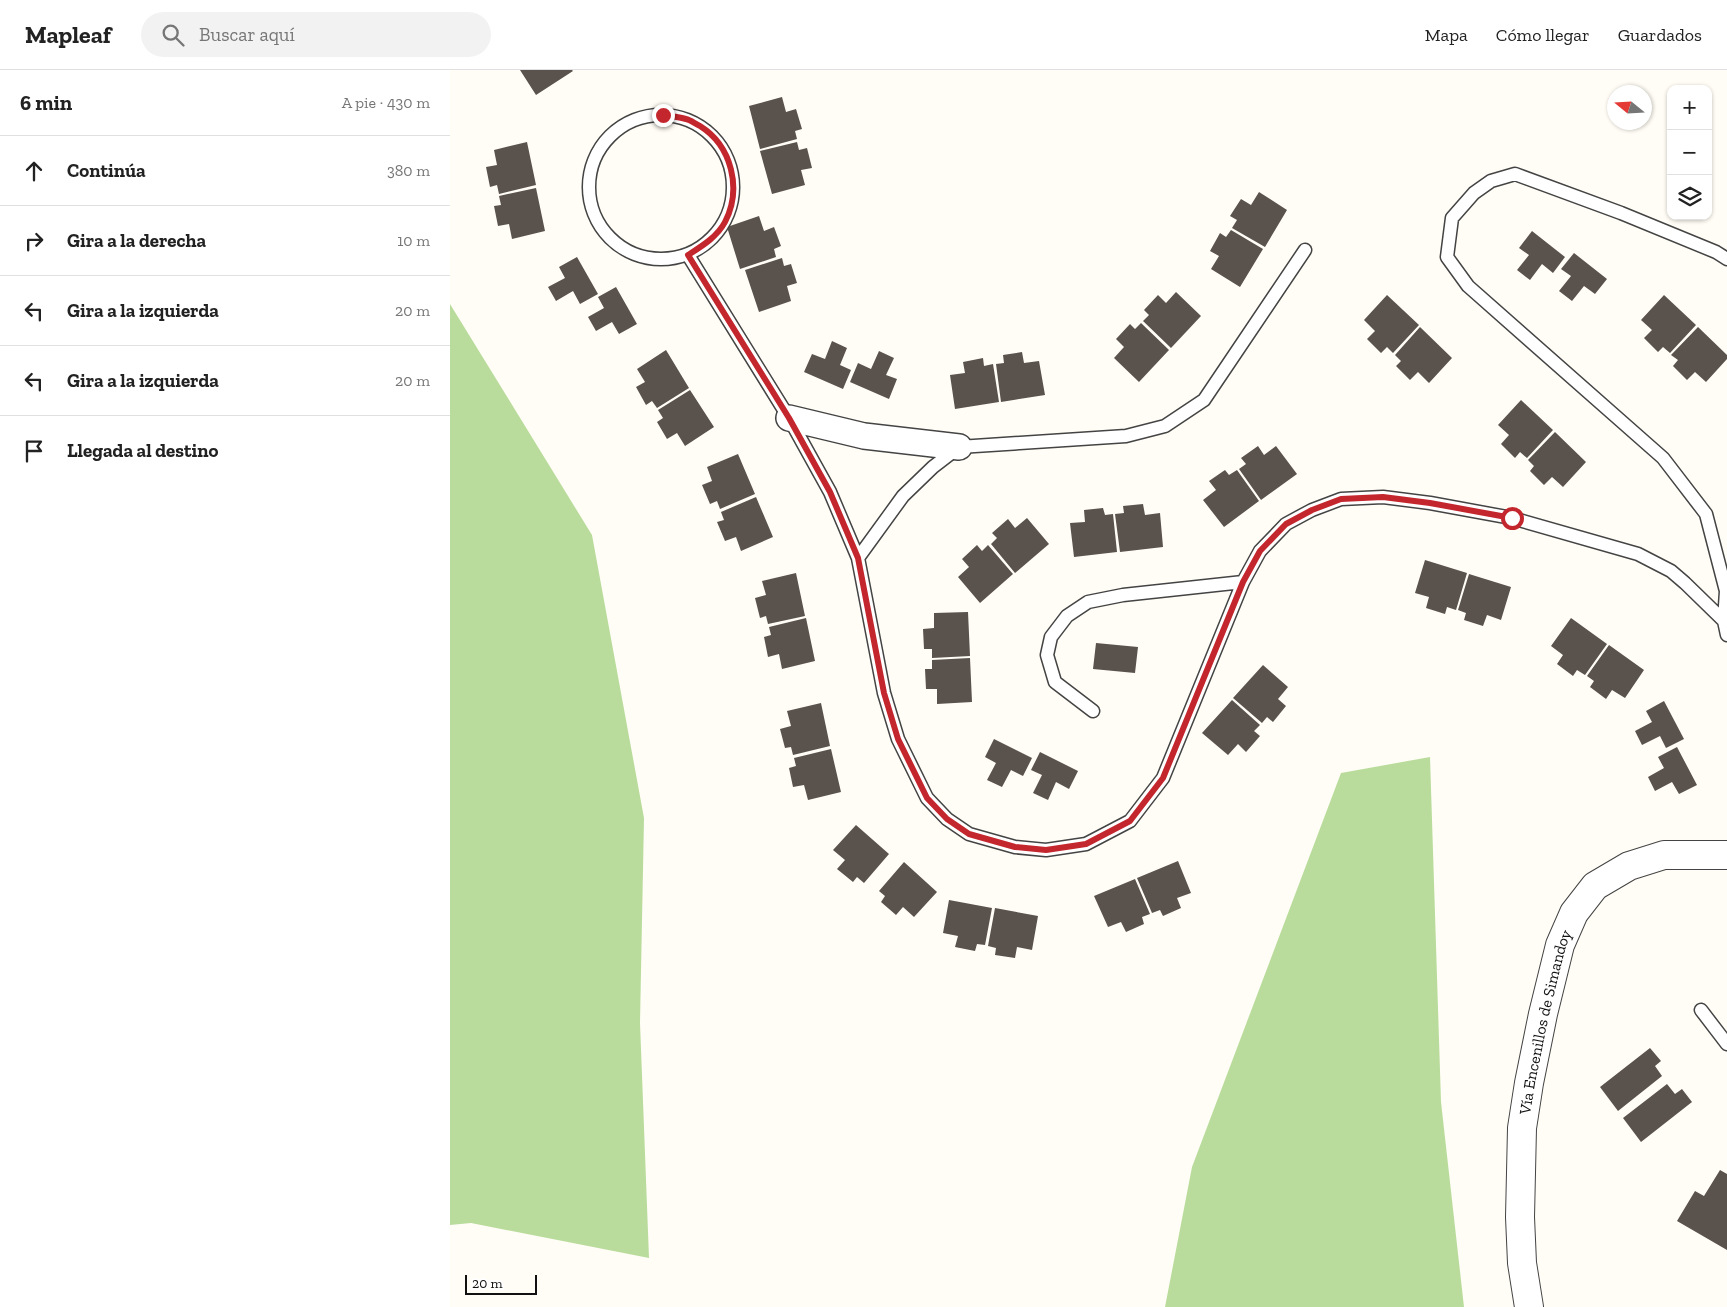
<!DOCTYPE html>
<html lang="es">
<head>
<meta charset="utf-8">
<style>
  :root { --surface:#fff; --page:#f2f2f2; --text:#222; --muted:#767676; --line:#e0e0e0 }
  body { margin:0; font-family:"Zilla Slab",serif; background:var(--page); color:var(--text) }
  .controls { position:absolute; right:15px; top:15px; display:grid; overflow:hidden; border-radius:10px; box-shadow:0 1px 4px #0004 }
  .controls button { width:45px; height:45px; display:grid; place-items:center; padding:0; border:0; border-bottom:1px solid var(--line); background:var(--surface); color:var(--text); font:25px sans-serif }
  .compass { position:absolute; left:1157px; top:15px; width:45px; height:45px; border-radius:50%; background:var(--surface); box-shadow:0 1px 4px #0004; rotate:288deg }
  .scale { position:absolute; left:15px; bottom:12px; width:72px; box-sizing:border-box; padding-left:5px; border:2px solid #111; border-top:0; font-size:14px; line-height:18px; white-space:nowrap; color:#111; -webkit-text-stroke:4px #fff; paint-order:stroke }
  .stop { position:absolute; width:15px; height:15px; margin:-11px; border:4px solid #c4262e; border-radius:50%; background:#fff }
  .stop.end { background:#c4262e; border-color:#fff; box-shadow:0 1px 5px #0008 }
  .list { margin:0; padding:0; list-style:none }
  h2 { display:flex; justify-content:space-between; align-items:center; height:65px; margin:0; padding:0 20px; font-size:21px }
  h2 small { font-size:16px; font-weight:400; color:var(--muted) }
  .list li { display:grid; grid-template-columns:32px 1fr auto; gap:15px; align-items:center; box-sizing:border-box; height:70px; padding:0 20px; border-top:1px solid var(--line) }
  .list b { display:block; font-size:19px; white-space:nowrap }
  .list em { font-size:16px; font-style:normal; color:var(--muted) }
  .icon { flex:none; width:28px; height:28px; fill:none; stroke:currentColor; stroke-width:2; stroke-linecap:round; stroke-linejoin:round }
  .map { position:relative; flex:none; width:1277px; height:1237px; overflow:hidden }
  header { display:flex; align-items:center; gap:30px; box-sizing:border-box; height:70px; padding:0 25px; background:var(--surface); border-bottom:1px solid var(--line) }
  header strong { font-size:24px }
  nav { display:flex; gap:28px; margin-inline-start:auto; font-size:18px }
  .search { width:350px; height:45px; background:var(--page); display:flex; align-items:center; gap:12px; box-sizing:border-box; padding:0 18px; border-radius:28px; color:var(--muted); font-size:19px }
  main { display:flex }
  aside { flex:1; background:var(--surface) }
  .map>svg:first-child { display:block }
</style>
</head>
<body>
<header>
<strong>Mapleaf</strong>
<div class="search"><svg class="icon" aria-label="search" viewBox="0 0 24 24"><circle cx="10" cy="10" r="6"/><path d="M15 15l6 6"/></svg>Buscar aquí</div>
<nav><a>Mapa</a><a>Cómo llegar</a><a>Guardados</a></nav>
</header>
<main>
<aside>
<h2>6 min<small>A pie · 430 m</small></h2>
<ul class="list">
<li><svg class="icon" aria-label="ahead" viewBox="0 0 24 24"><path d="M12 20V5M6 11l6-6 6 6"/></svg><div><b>Continúa</b></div><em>380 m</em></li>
<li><svg class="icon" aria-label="right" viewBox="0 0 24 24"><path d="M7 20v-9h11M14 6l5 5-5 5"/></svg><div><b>Gira a la derecha</b></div><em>10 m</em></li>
<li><svg class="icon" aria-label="left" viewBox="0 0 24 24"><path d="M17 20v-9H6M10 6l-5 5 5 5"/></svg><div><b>Gira a la izquierda</b></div><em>20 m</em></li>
<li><svg class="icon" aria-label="left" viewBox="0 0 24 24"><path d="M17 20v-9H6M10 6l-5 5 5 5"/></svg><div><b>Gira a la izquierda</b></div><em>20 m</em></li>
<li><svg class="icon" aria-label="arrive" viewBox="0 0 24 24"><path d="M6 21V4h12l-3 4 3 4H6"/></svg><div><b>Llegada al destino</b></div></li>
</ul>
</aside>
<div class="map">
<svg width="1277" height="1237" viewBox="0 0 1277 1237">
  <rect width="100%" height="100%" fill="#fffdf5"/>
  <path fill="#b9dc9c" d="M0,234L142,465L194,748L190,953L199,1188L21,1153L0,1155Z
    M980,687L991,1032L1014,1237H715L742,1097L891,703Z"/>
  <path fill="#5a524d" d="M70,0H122L123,1L86,25Z
    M332,27L336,42L346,39L352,59L345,61L347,69L310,79L299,36Z
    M77,72L86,115L49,124L47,115L40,117L36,97L47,95L44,80Z
    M347,72L349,80L357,78L362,98L351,100L355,115L322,124L310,81Z
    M86,118L95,161L62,169L59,154L48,156L44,136L51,135L49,126Z
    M809,122L837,140L815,177L782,158L787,150L780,146L791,129L801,135Z
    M309,146L314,161L324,157L331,176L324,179L326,187L290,199L277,157Z
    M781,160L813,179L790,217L761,199L769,186L760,181L770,163L776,167Z
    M1082,161L1115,187L1103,203L1092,194L1080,210L1067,200L1079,185L1069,178Z
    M1124,183L1157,209L1145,224L1134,216L1122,231L1109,221L1121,206L1111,199Z
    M127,187L148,224L130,234L123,221L106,231L98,217L115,208L109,197Z
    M332,188L334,196L341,194L347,213L337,216L341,231L309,242L295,200Z
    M166,217L187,254L169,264L162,252L146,261L138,247L154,238L148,227Z
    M726,222L751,246L721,278L693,251L699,245L694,240L708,225L716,233Z
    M937,225L969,255L943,283L937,277L931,283L917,269L925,261L914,250Z
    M1214,225L1246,255L1220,283L1213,277L1208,282L1194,268L1202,260L1191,250Z
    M691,253L719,280L689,312L664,288L674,277L666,269L680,254L685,259Z
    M970,257L1002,288L979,313L968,302L960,310L946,296L951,291L945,285Z
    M1248,257L1277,285V289L1256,312L1245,302L1237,310L1223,296L1228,290L1221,285Z
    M382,271L397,278L390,295L401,300L393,319L354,302L362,284L375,289Z
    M216,280L239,318L207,338L202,331L196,335L186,317L195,312L187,299Z
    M429,281L444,288L436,305L447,309L439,329L400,312L408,293L421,299Z
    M572,282L574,293L589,291L595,325L551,332L546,294L554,293L553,285Z
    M533,288L534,296L543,294L549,332L505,339L500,305L515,303L513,292Z
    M240,320L264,357L235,376L227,363L217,369L207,352L213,348L208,340Z
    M1071,330L1103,360L1077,388L1070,382L1065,388L1051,374L1059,365L1048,355Z
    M1105,362L1136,392L1113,417L1102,407L1094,415L1080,401L1084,396L1078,390Z
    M808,376L814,385L826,376L847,404L811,430L789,399L796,394L791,388Z
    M288,384L305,424L270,439L267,431L260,434L252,415L262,411L257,397Z
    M775,400L779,405L787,400L809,431L774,457L753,430L766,420L759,411Z
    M306,427L323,467L291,481L286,467L275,471L267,452L274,450L271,442Z
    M693,434L695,445L710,443L713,477L670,482L665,444L674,443L673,436Z
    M653,438L655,445L663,444L667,482L624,487L620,453L635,452L634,440Z
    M577,448L599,474L565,503L541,474L547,468L542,463L558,449L565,458Z
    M527,475L532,481L538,475L563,504L530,533L508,507L519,497L512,489Z
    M975,490L1017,503L1006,540L997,537L995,544L976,538L979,527L965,523Z
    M346,503L355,546L318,554L316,546L310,548L305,528L316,525L312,511Z
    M1019,504L1061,517L1051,550L1037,545L1033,556L1014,550L1016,543L1008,540Z
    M518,542L520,586L482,588V579H474L473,559L484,558V543Z
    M356,548L365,591L332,599L329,584L318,587L314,567L321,565L319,557Z
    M1121,548L1157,574L1135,605L1127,600L1123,606L1107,594L1113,585L1101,576Z
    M646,573L688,577L685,603L643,599Z
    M1159,575L1194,600L1175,628L1162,620L1156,629L1140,617L1144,611L1137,606Z
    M520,588L522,632L487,634V619H476L475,599H482V590Z
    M813,595L838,617L828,629L836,636L823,652L817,647L812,653L783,628Z
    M782,630L810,655L804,661L810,666L796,682L788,674L778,685L752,663Z
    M1214,631L1234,669L1216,678L1210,666L1192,675L1185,661L1202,652L1196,641Z
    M371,633L380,676L343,685L341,677L335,678L330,659L341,656L337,641Z
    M544,669L582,688L573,706L561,700L552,717L537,710L546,693L535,687Z
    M1227,677L1247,715L1229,724L1222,712L1205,721L1198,707L1214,698L1208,687Z
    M381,679L391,722L358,730L354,715L343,717L339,698L346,696L344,688Z
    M590,682L628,701L619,719L606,712L598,730L583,723L592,705L581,700Z
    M406,755L439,784L414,813L407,807L403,812L387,799L395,790L383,780Z
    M728,791L741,823L727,828L731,838L713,846L710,840L702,843L687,808Z
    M454,792L487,822L464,847L453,837L446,845L431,832L435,826L429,821Z
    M685,809L700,844L692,847L694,854L676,862L671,852L658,857L644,826Z
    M499,830L542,838L535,875L527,874L525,881L505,877L508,866L493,863Z
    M545,838L588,846L582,880L567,877L565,888L545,885L546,878L538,876Z
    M1200,978L1211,991L1205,996L1212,1006L1168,1041L1150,1017Z
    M1217,1014L1225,1024L1232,1019L1242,1032L1191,1072L1173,1048Z
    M1270,1100L1277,1104V1180L1227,1151L1245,1121L1254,1126Z"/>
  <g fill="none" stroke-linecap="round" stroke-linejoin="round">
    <g stroke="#444" stroke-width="15">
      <path id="service" d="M139 117a72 72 0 1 1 144 0a72 72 0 1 1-144 0Z
        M238,185L339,348L380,422L408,488L434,623L448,669L477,728L497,749L519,764L565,777L596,780L636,774L680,751L713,708L793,512L810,481L836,454L862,440L891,429L933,427L980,433L1062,448L1188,484L1221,501L1235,513L1274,551L1277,565
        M408,488L453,426L483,397L509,377L676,366L715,356L754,330L855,180
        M1274,551L1276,521L1256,444L1213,388L1018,216L997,187L1002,148L1024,123L1041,111L1065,104L1171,143L1266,182L1277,189
        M643,641L605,612L597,585L601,567L617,546L638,532L673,525L793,512
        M1251,940L1277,974"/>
    </g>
    <g stroke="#444" stroke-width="28">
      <path id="minor" d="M339,348L414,366L509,377"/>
    </g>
    <g stroke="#444" stroke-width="30">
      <g id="tertiary">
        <path id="s1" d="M1079,1237L1072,1193L1070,1147L1072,1058L1079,1013L1093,944L1110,875L1124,843L1145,816L1179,796L1214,785H1277"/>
      </g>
    </g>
    <use href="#service" stroke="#fff" stroke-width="12"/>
    <use href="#minor" stroke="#fff" stroke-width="25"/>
    <use href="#tertiary" stroke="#fff" stroke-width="28"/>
  </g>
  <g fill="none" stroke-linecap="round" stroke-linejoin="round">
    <path stroke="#c4262e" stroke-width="6" d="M213,45C221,46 229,47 236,49C241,50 245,54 250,56C282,76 292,119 275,152C267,167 252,176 238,185L339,348L380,422L408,488L434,623L448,669L477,728L497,749L519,764L565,777L596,780L636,774L680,751L713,708L793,512L810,481L836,454L862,440L891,429L933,427L980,433L1062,448"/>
  </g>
  <g text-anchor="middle" stroke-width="5" stroke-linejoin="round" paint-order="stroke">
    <g font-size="16" fill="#111" stroke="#fff">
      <text dy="6" stroke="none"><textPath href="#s1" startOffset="288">Vía Encenillos de Simandoy</textPath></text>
    </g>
  </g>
</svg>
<div class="controls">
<button>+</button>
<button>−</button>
<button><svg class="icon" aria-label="layers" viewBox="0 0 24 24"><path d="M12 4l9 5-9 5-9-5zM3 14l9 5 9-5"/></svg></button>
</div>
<svg class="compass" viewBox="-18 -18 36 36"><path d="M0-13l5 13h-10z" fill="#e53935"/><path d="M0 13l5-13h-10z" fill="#767676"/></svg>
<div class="scale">20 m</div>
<div class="stop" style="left:1062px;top:448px"></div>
<div class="stop end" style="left:213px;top:45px"></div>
</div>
</main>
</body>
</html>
